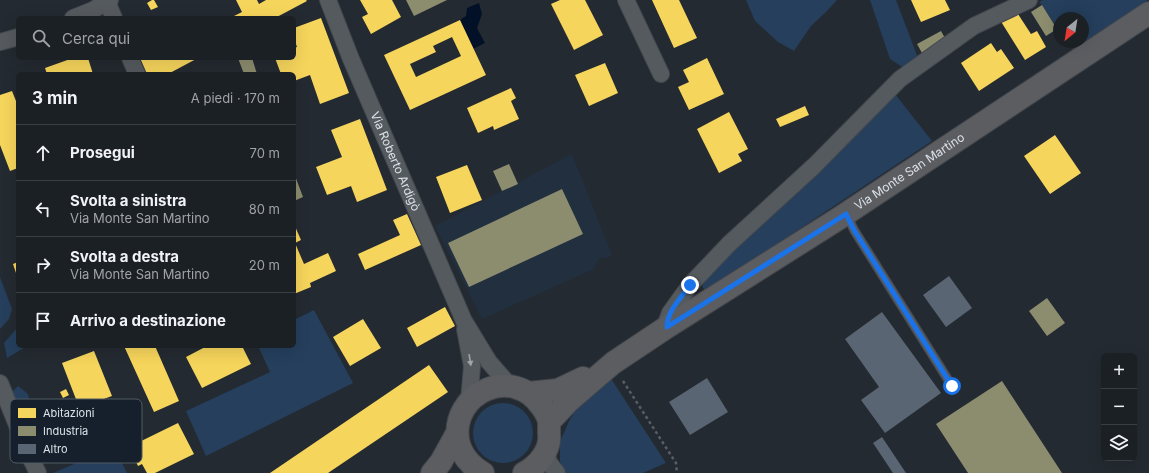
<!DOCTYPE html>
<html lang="it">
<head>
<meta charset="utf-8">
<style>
  :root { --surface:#1b2025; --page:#24282d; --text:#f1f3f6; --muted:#a0a3a7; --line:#393e42 }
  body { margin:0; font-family:Inter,sans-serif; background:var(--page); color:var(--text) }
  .controls { position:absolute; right:12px; bottom:12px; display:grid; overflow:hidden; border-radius:6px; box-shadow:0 4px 16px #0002 }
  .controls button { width:36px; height:36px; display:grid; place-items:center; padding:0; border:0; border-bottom:1px solid var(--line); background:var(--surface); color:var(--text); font:20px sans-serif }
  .compass { position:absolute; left:1053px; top:12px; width:36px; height:36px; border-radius:50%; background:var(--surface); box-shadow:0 4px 16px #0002; rotate:210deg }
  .stop { position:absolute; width:12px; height:12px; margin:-9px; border:3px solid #1a73e8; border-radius:50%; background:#fff }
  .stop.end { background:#1a73e8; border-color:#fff; box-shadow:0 1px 4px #0008 }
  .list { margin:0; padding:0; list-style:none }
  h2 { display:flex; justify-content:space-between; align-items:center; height:52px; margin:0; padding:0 16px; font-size:17px }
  h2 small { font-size:13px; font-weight:400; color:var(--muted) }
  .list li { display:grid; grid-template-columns:26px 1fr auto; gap:12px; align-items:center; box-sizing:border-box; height:56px; padding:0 16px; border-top:1px solid var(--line) }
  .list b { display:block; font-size:15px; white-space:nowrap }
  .list p { margin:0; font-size:13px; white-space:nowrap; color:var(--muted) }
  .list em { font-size:13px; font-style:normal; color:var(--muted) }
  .icon { flex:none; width:22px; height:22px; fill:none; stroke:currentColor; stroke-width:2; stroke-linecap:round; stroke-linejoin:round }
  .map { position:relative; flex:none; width:1149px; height:473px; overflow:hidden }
  .search { position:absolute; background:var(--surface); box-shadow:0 4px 16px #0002; left:16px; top:16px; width:280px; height:44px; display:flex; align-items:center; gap:10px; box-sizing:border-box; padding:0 14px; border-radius:6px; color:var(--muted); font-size:15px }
  .panel { position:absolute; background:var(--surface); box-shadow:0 4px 16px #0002; left:16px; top:72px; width:280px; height:276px; border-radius:6px }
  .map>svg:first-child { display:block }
</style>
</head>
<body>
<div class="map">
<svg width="1149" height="473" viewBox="0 0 1149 473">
  <rect width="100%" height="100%" fill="#242a31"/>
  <path fill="#212f3f" d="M572,154L612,255L606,258H599L594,269L482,319L435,226Z"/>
  <path fill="#253f5d" d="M746,0H837L827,11L811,26L794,51L778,42L755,21Z
    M870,0H896L918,58L904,68L890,59Z
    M1043,0H1148L1073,49L1068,42H1083V18H1059V31L1042,5L1039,2Z
    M895,94L932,141L706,291L703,288L702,282L742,241Z
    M0,277L12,309L9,319L0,329Z
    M314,310L353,383L206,456L186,411L270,372L258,346H294V320Z
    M18,327V346H27L7,358L4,343Z
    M610,377L666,463L643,473H565L560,461V442L569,421L577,408Z
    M18,386L28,394L35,426L25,429L12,392Z
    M473 433a30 30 0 1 1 60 0a30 30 0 1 1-60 0Z
    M114,447L127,473H53Z"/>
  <path fill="#031128" d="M479,3L482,14L477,28L485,43L473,49L460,20L466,16L467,8Z"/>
  <path fill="#f6d55c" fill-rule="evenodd" d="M152,0H154L158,7L151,10L147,3Z
    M236,0H257L259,4L266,0H306L307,1L275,18H230L242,12Z
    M360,0H392L401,17L371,34L362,17L368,14Z
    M560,0H585L603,35L574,50L551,4Z
    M652,0H679L697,38L674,48Z
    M911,0H945L950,10L921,22Z
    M1016,11L1031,34L1037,31L1046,47L1025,60L1000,20Z
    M321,18L349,93L320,104L310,75L294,81V74H281L275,58H294V48L297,47L294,38V28Z
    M460,20L486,75L410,110L384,55ZM452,37L461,56L416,77L410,64L436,52L433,46Z
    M991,43L997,52L1001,49L1014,68L979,91L961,63Z
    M73,58H88L93,74H47L45,68Z
    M140,58H198L168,74H147Z
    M707,58L724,94L689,110L678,87L689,82L683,70Z
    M605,63L618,93L589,106L575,75Z
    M511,88L516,98L511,101L519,119L494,130L493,126L478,133L467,108Z
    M12,91L18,106V168L10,171L0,145V95Z
    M805,106L809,115L780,127L776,119Z
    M729,112L748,149L738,154L742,161L719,173L697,129Z
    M360,119L387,190L357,202L351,186L327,195L316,167L342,157L331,130Z
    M1055,135L1081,173L1050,194L1024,156Z
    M467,165L482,200L450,213L436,177Z
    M407,214L421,245L365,270L358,254L400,235L393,220Z
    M294,224L301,240L295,243L304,264L328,253L336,271L310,283L311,287L294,294Z
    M18,262V273H16L13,264Z
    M445,307L455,326L417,347L407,328Z
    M363,319L381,348L350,366L333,337Z
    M124,346H155L179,401L154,412Z
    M207,346H242L251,364L202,388L186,357Z
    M94,351L112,396L98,401L103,413L117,408L124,425L91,438L62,363Z
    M429,365L448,392L328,473H270Z
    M66,389L69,395L63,398L60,392Z
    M178,423L194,454L155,473H147L142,464L138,466L129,447Z"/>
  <path fill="#8c8c6e" d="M406,0H447L414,16Z
    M1042,5L1057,29L1046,36L1031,12Z
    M941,31L946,40L922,53L917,44Z
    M238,58H252L257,74H244Z
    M509,164L518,184L502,191L493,171Z
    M294,173L303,197L294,201Z
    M562,189L583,234L469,287L448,243Z
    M1047,298L1065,323L1047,336L1029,311Z
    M1002,381L1062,473H968L936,424Z"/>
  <path fill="#596572" d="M949,276L972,308L946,327L923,295Z
    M882,312L941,393L885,433L861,400L879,387L845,339Z
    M707,378L728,412L690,435L669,402Z
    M882,437L906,473H893L873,443Z"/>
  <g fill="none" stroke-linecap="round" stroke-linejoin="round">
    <g stroke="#43484e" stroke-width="10">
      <path id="lane" d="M847,215L854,230L952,386"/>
    </g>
    <g stroke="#43484e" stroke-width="18">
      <g id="street">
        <path id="s1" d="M328,0L351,59L464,321L489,362L510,386"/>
        <path d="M626,0L661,74"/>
        <path d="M107,2L114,18"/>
        <path d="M73,18L93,10L110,0"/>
        <path d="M0,42L18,37"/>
        <path d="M130,58L137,74"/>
        <path d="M667,327V321L670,313L690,285L729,244L814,166L900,79L974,26L1029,0"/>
        <path d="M465,329L472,366L469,401"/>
        <path d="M0,383L30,457L38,473"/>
        <path d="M545,453L550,464L557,473"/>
      </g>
    </g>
    <g stroke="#43484e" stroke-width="24">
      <g id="secondary">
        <path d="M529,393L558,390L583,378"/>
        <path id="s2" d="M549,422L569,401L613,363L667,327L838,219L1149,13"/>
        <path d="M432,473L441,462L457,433"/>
        <path d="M483,473C471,466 461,455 458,440C451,392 513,365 541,406C544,410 548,416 549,422C549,426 549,430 549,434C551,450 538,466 524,473"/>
      </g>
    </g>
    <path stroke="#5a5e63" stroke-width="2.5" stroke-dasharray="3 3" stroke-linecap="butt" d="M623,381L676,463L677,473"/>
    <use href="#lane" stroke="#555a5f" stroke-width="8"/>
    <use href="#street" stroke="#555a5f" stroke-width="16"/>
    <use href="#secondary" stroke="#5c5d61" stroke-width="22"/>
  </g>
  <defs><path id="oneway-solid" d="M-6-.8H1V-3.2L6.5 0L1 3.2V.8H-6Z"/></defs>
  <use fill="#9ea4ab" href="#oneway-solid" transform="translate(470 360) rotate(81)"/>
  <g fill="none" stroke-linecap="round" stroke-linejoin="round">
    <path stroke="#1a73e8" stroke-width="5" d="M690,285C681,298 667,311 667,327L846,214L854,230L952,386"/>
  </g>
  <g text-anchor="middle" stroke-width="4" stroke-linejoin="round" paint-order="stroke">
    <g font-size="12" fill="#dae1e9" stroke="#16202c">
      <text dy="4" stroke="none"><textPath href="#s1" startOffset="175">Via Roberto Ardigò</textPath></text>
      <text dy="4" stroke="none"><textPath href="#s2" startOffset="440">Via Monte San Martino</textPath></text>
    </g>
  </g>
  <rect x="10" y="399" width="132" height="64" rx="6" fill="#16202c" stroke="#515a65" stroke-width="1"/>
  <rect x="18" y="408" width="18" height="10" fill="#f6d55c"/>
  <rect x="18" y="426" width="18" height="10" fill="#8c8c6e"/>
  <rect x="18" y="444" width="18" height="10" fill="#596572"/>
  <g font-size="11" fill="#dae1e9">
    <text x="43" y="417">Abitazioni</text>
    <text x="43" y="435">Industria</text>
    <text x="43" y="453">Altro</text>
  </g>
</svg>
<div class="controls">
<button>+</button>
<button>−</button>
<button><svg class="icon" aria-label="layers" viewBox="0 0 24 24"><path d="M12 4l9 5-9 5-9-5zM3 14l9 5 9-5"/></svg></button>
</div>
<svg class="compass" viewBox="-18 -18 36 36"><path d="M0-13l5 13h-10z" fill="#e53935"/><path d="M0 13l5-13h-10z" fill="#a0a3a7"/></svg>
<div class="stop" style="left:952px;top:386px"></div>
<div class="stop end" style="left:690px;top:285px"></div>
<div class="search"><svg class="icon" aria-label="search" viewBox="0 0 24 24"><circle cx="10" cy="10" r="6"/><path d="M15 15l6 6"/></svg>Cerca qui</div>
<section class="panel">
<h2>3 min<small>A piedi · 170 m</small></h2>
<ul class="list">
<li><svg class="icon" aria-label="ahead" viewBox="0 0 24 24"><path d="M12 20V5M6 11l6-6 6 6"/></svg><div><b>Prosegui</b></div><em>70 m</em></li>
<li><svg class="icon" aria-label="left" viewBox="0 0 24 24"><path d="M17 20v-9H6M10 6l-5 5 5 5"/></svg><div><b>Svolta a sinistra</b><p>Via Monte San Martino</p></div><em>80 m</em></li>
<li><svg class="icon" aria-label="right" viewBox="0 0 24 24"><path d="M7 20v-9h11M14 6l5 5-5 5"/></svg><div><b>Svolta a destra</b><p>Via Monte San Martino</p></div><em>20 m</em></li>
<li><svg class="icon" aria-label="arrive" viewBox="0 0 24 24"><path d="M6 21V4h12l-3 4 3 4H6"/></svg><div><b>Arrivo a destinazione</b></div></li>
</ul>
</section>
</div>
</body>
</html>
